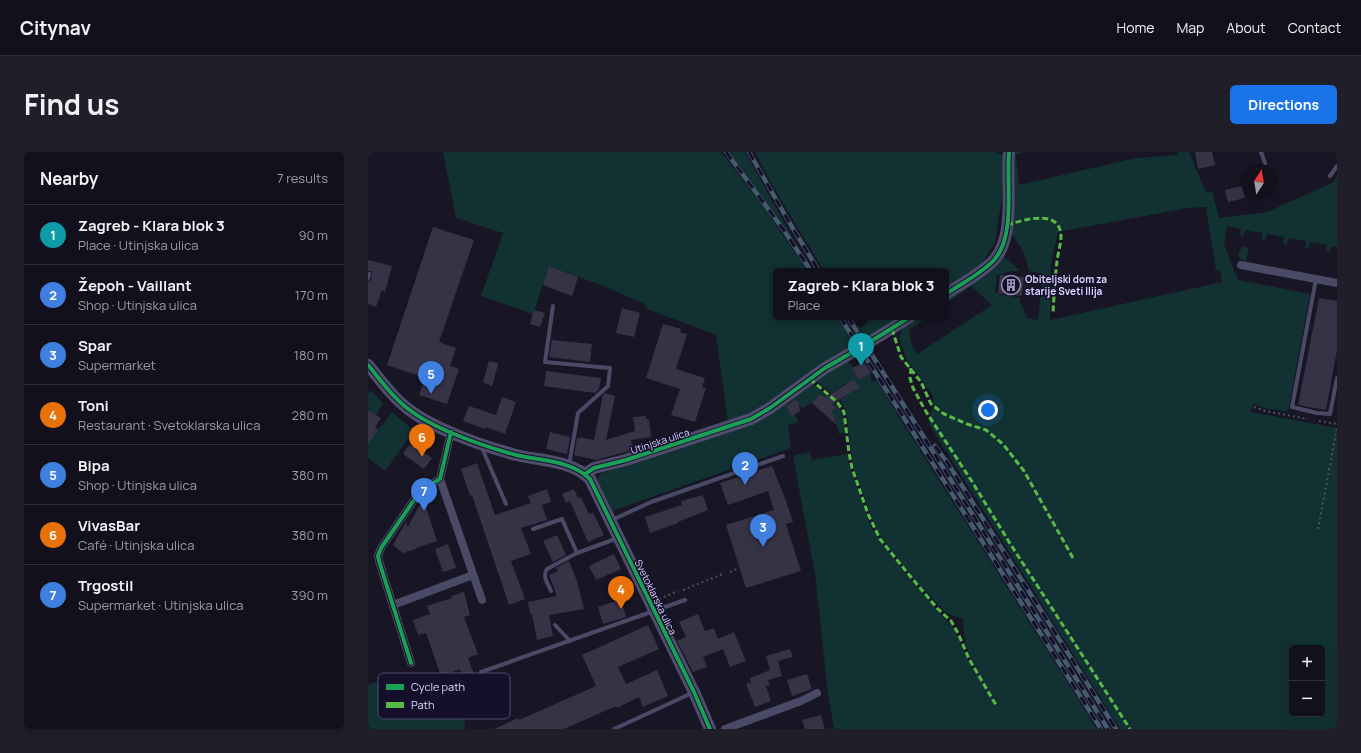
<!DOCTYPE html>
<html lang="en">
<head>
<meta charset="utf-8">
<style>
  :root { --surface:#12101c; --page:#1f1e29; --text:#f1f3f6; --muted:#9c9da3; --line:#31303b; --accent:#1a73e8 }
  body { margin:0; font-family:Manrope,sans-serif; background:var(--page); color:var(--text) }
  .controls { position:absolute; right:12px; bottom:12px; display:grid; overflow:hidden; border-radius:6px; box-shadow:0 4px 16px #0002 }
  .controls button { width:36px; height:36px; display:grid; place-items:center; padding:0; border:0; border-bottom:1px solid var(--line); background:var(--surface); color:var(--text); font:20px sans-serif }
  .compass { position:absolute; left:873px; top:12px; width:36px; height:36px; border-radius:50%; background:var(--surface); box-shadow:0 4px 16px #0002; rotate:12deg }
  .you { position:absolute; left:620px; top:258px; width:14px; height:14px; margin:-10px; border:3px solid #fff; border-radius:50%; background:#1a73e8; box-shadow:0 0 0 6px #1a73e833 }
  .badge { display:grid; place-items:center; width:26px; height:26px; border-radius:50%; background:var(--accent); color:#fff; font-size:13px; font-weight:700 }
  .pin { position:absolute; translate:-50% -33px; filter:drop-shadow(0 1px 2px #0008) }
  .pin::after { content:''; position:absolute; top:21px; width:14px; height:12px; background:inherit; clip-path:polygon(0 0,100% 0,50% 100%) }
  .popup { position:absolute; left:405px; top:116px; width:176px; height:52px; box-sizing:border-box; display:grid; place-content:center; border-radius:6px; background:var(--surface); filter:drop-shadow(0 1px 3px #0005); font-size:13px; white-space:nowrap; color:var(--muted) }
  .popup b { font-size:15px; color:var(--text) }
  .popup::after { content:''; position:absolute; left:50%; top:100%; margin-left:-8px; border:8px solid transparent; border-top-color:var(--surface) }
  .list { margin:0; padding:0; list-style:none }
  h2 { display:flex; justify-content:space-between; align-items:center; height:52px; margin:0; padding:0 16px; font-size:17px }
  h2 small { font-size:13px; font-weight:400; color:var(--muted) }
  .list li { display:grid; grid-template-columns:26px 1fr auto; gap:12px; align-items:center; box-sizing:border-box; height:60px; padding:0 16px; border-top:1px solid var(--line) }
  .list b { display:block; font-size:15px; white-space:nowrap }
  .list p { margin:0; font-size:13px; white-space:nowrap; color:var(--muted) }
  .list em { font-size:13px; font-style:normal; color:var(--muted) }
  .map { position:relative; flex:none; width:969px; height:577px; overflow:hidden; border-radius:6px }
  header { display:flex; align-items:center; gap:24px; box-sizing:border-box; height:56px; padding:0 20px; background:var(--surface); border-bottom:1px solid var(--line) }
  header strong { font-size:19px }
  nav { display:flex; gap:22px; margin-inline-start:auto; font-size:14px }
  .intro { display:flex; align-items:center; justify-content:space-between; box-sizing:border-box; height:96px; padding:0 24px }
  h1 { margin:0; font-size:28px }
  .button { padding:10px 18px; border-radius:6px; background:var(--accent); color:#fff; font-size:14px; font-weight:700 }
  main { display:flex; gap:24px; padding:0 24px }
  aside { flex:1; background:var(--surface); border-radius:6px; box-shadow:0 4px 16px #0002 }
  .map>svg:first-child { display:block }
</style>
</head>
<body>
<header>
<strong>Citynav</strong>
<nav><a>Home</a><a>Map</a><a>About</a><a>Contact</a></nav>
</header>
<div class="intro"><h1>Find us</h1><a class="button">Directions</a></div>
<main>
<aside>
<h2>Nearby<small>7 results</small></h2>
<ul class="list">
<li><span class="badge" style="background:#0f9aa8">1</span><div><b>Zagreb - Klara blok 3</b><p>Place · Utinjska ulica</p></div><em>90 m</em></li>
<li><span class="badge" style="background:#3f7fe0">2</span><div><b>Žepoh - Vaillant</b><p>Shop · Utinjska ulica</p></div><em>170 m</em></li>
<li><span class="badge" style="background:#3f7fe0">3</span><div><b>Spar</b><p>Supermarket</p></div><em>180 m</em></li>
<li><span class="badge" style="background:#e8710a">4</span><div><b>Toni</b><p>Restaurant · Svetoklarska ulica</p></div><em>280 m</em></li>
<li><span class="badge" style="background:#3f7fe0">5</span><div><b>Bipa</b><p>Shop · Utinjska ulica</p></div><em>380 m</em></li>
<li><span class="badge" style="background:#e8710a">6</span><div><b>VivasBar</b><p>Café · Utinjska ulica</p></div><em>380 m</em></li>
<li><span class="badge" style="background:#3f7fe0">7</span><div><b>Trgostil</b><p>Supermarket · Utinjska ulica</p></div><em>390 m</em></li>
</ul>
</aside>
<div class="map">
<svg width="969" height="577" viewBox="0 0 969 577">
  <rect width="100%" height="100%" fill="#181525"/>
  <path fill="#123132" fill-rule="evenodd" d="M75,0H353L394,53L440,119H408V165H469L487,194C445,222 406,250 360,271L348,183L279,157L276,152L238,135L181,114L165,162L113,144L135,81L88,66Z
    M361,0H377L426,88Z
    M387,0H627L636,3V32L627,90L614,112L578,135V119H456L404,33Z
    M645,0H656L648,3L651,33L768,6L810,3L809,0H821L838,40L844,39L851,66L899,60L964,31L969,25V95L964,94L961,101L958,99L959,93L942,90L941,96L938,97L937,95L938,89L920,86L919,92L917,93L915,91L916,85L899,82L897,88L895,89L894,87L895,81L877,78L876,83L873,84L872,83L873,77L859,74L856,92L870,128L942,142L920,260L897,256L885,252L883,260L969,276V577H752L561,272V265L565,257V244L539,208L531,186L534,177L552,165H559L541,178L544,194L549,202L624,153L603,134L578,152V148L601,133L635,103L652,119H644L629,123L627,141L653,146L652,149L659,166L670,168L675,122L661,119C657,102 654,95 643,82ZM838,55L848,118H852L854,130L682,168L683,111L690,80L820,56ZM924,496H954V562H924Z
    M876,94L881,96L878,109L872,107L870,103L872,97Z
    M484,165H535L498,187Z
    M479,208L481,212L483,211C484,217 487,222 490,228L502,221L504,230L509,228L536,273L729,577H466L460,542L447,422L425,304L442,300L444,308L479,302L482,316L504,377L542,427L587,478L595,498L607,521L608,518C598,497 596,490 595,467L583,463L576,459L533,413L517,391L508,377L486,317L483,302L479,265L478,259L472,248L490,236L482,233L480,230L463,241L447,228Z
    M443,230L472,256L476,268L477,281L471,282L467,266L461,268L460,265L468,255L452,242L444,251L434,256L428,247L418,253L424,263L426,262L430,268L429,271L420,272L423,296L244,359L230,329V325L234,321L337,287Z
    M3,238L15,251L8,263L0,258V242Z
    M24,260L46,279L17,319L0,306V285L4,286Z
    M35,524L65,526V533L72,534V529L74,527L96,528L97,577H0V532Z"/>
  <path fill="#363346" d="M827,0H844L847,13L830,17Z
    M874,34L877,46L860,50L857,38Z
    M65,75L106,88L71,190L88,196L82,214L91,217L79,252L51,243L57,226L19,213Z
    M0,108L24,114L17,140L14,138L8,155L0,152V129L3,128L4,122L3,119H0Z
    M181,114L210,125L204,144L175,133Z
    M632,123L656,125L654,144L630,141Z
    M951,146L969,149V198L958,258L930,253Z
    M254,156L272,161L266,185L248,181Z
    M166,158L177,161L172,175L162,172Z
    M295,172L313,177L312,180L319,182L308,217L337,226L334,235L338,236L327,270L303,263L312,237L278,226Z
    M184,188L224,192L222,210L181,205Z
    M121,209L130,211V213L124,234L115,230Z
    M496,210L503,221L490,228L484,216Z
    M178,219L233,226L231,237L227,241L176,234Z
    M486,227L491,236L464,252L468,255L464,260L469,273L444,251L452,242L457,246Z
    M237,241L247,244L238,288L267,279L265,265L278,264V267H281L283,285L263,288L265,298L228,308L206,303L209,286L212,287V285L226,288L235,243Z
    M134,245L148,250L137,282L117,275V277L95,269L101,254L128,263Z
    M428,247L431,251L432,259L424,264L418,254Z
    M0,258L13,266L7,275L10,278L0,292Z
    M182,280L202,285L199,302L178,297Z
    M41,293L45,295L46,294L64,306L56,317L35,302Z
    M109,311L127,363L163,351L160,344L179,337L183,350L174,353L179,368L153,376L163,402L143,409L157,447L141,453L104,343L102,344L93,317Z
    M404,314L417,346L425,370L418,372L433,419L378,436L358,373L406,358L400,339L360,353L352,331Z
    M206,337L210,346L213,345L221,362L225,361L236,383L220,390L202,349L198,351L194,342Z
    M335,343L340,358L310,370V371L282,381L277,365L314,353L313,349Z
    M57,352L69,389L48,396V397L35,401L25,393L38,370L40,375L51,354Z
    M189,383L198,403L185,410L175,389Z
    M80,392L88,416L75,420L67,397Z
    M246,402L253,417L228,428L221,414Z
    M201,409L209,429L216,457L181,463L185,484L169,488L164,462H162L160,450L189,444L181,423L190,419L188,416Z
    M96,440L102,463L96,465L110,502L100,506L107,525L96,528L92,517L73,524L58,481L50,483L45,468L62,462L59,454L84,446L83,444Z
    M253,447L258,465L235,472L230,455Z
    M330,462L337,479L346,476L350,487L366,480L378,509L362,515L355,497L335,505L339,515L325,520L309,489L318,485L311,470Z
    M280,473L291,497L250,515L258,532L289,518L300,544L275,555L271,545L249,556L248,554L196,577H126L150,566L151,568L228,534L214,503Z
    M422,497L425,505L410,509L414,524L400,528L402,533L398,534L403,549L387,555L378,532L383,530L382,526L402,518L398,504Z
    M439,522L444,537L424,544L419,528Z
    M453,563L457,577H437L434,568Z"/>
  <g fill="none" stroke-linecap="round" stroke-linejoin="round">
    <path stroke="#455364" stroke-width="2" stroke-dasharray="2 3" stroke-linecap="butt" d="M886,255L897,259L940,267
      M951,269L969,272
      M950,377L969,275
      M362,420L371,416
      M315,438L357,421
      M291,447L310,439"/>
    <path stroke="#4b4a66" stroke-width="4" d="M893,0L897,11
      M962,24L969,14
      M0,126L1,122
      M948,127L924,255L949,261L962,262L969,226
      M185,154L177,210L242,216L240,234L210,261L201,313
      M114,296L138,352
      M244,368L283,350L415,304
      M165,377L194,367L209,401L250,386
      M183,439C180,432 174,424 179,417L209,401
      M187,473L202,489
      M113,520L317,448
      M246,577L324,541"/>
    <path stroke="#4b4a66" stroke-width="8" d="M873,113L969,131
      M72,327L114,448
      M25,453L105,423
      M43,511L11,409L10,404L13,396L53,338L72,327L83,280
      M357,577L433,549L449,541"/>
    <path stroke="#4f4d6c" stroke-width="12" d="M578,142C594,131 613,122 626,108C648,84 638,31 641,0
      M0,213C12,227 23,244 39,256C65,277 115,294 148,303C173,309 203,308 222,327L326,540L342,577
      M217,322L226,316L258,308L383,267L402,256L457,216L497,193L542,165"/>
    <g stroke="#455b6e" stroke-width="4.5">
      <path id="rail" d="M358,0L415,77L443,119
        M381,0L421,70L451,119
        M472,165L733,577
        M480,165L740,577
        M567,294L579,310L748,577"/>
    </g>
    <use href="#rail" stroke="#140f2b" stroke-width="3" stroke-dasharray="9" stroke-linecap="butt"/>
    <path stroke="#58b947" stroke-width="3" stroke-dasharray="6 3" stroke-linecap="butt" d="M639,73C655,68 692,56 693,84C693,92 690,101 689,109C687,126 686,144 685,161
      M524,177L533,205L553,230L563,252L576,262L599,272L618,278L635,292L656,319L700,397L706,408
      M543,216L542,226L545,236L557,258L603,328L643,393L762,577
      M442,227L469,250L476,260L481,301L484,316L500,362L512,387L542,424L569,456L583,469L590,481L601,507L628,553"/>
    <g stroke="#140f2b" stroke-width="6">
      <path id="cycleway" d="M578,142C594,131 613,122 626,108C648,84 638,31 641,0
        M0,213C12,227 23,244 39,256C65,277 115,294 148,303C173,309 203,308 222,327L326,540L342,577
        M217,322L226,316L258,308L383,267L402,256L457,216L497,193L542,165
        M43,511L11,409L10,404L13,396L53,338L72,327L83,280"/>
    </g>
    <use href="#cycleway" stroke="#1a9f57" stroke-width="4"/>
  </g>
  <defs>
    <g id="building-ring" transform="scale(1)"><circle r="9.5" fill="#140f2b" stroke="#9894b3" stroke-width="1.5"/><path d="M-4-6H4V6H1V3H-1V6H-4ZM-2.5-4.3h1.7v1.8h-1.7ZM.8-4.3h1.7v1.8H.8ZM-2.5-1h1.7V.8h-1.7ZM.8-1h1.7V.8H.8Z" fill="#9894b3"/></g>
  </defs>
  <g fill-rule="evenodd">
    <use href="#building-ring" x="643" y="133"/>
  </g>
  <g text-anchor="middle" stroke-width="3" stroke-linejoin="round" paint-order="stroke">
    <g font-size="10" font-weight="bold" fill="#ddd9ff" stroke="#140f2b" text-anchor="start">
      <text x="657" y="131">Obiteljski dom za<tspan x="657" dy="12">starije Sveti Ilija</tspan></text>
    </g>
    <g font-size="10" fill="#ddd9ff" stroke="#140f2b">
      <text transform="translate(292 289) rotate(-18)" y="4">Utinjska ulica</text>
      <text transform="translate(288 445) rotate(64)" y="4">Svetoklarska ulica</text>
    </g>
  </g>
  <rect x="10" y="521" width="132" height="46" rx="6" fill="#140f2b" stroke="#504c6b" stroke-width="1"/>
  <rect x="18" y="532" width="18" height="6" fill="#1a9f57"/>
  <rect x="18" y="550" width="18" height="6" fill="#58b947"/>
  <g font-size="11" fill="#ddd9ff">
    <text x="43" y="539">Cycle path</text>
    <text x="43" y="557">Path</text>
  </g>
</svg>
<div class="controls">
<button>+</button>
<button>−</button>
</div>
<svg class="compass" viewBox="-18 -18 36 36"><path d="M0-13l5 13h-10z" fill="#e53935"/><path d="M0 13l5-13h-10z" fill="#9c9da3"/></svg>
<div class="you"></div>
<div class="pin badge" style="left:493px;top:214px;background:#0f9aa8">1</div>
<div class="popup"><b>Zagreb - Klara blok 3</b>Place</div>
<div class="pin badge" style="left:377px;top:333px;background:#3f7fe0">2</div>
<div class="pin badge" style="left:395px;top:395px;background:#3f7fe0">3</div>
<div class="pin badge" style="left:253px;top:457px;background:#e8710a">4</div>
<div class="pin badge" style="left:63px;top:242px;background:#3f7fe0">5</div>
<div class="pin badge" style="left:54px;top:305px;background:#e8710a">6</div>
<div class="pin badge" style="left:56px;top:359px;background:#3f7fe0">7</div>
</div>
</main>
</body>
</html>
